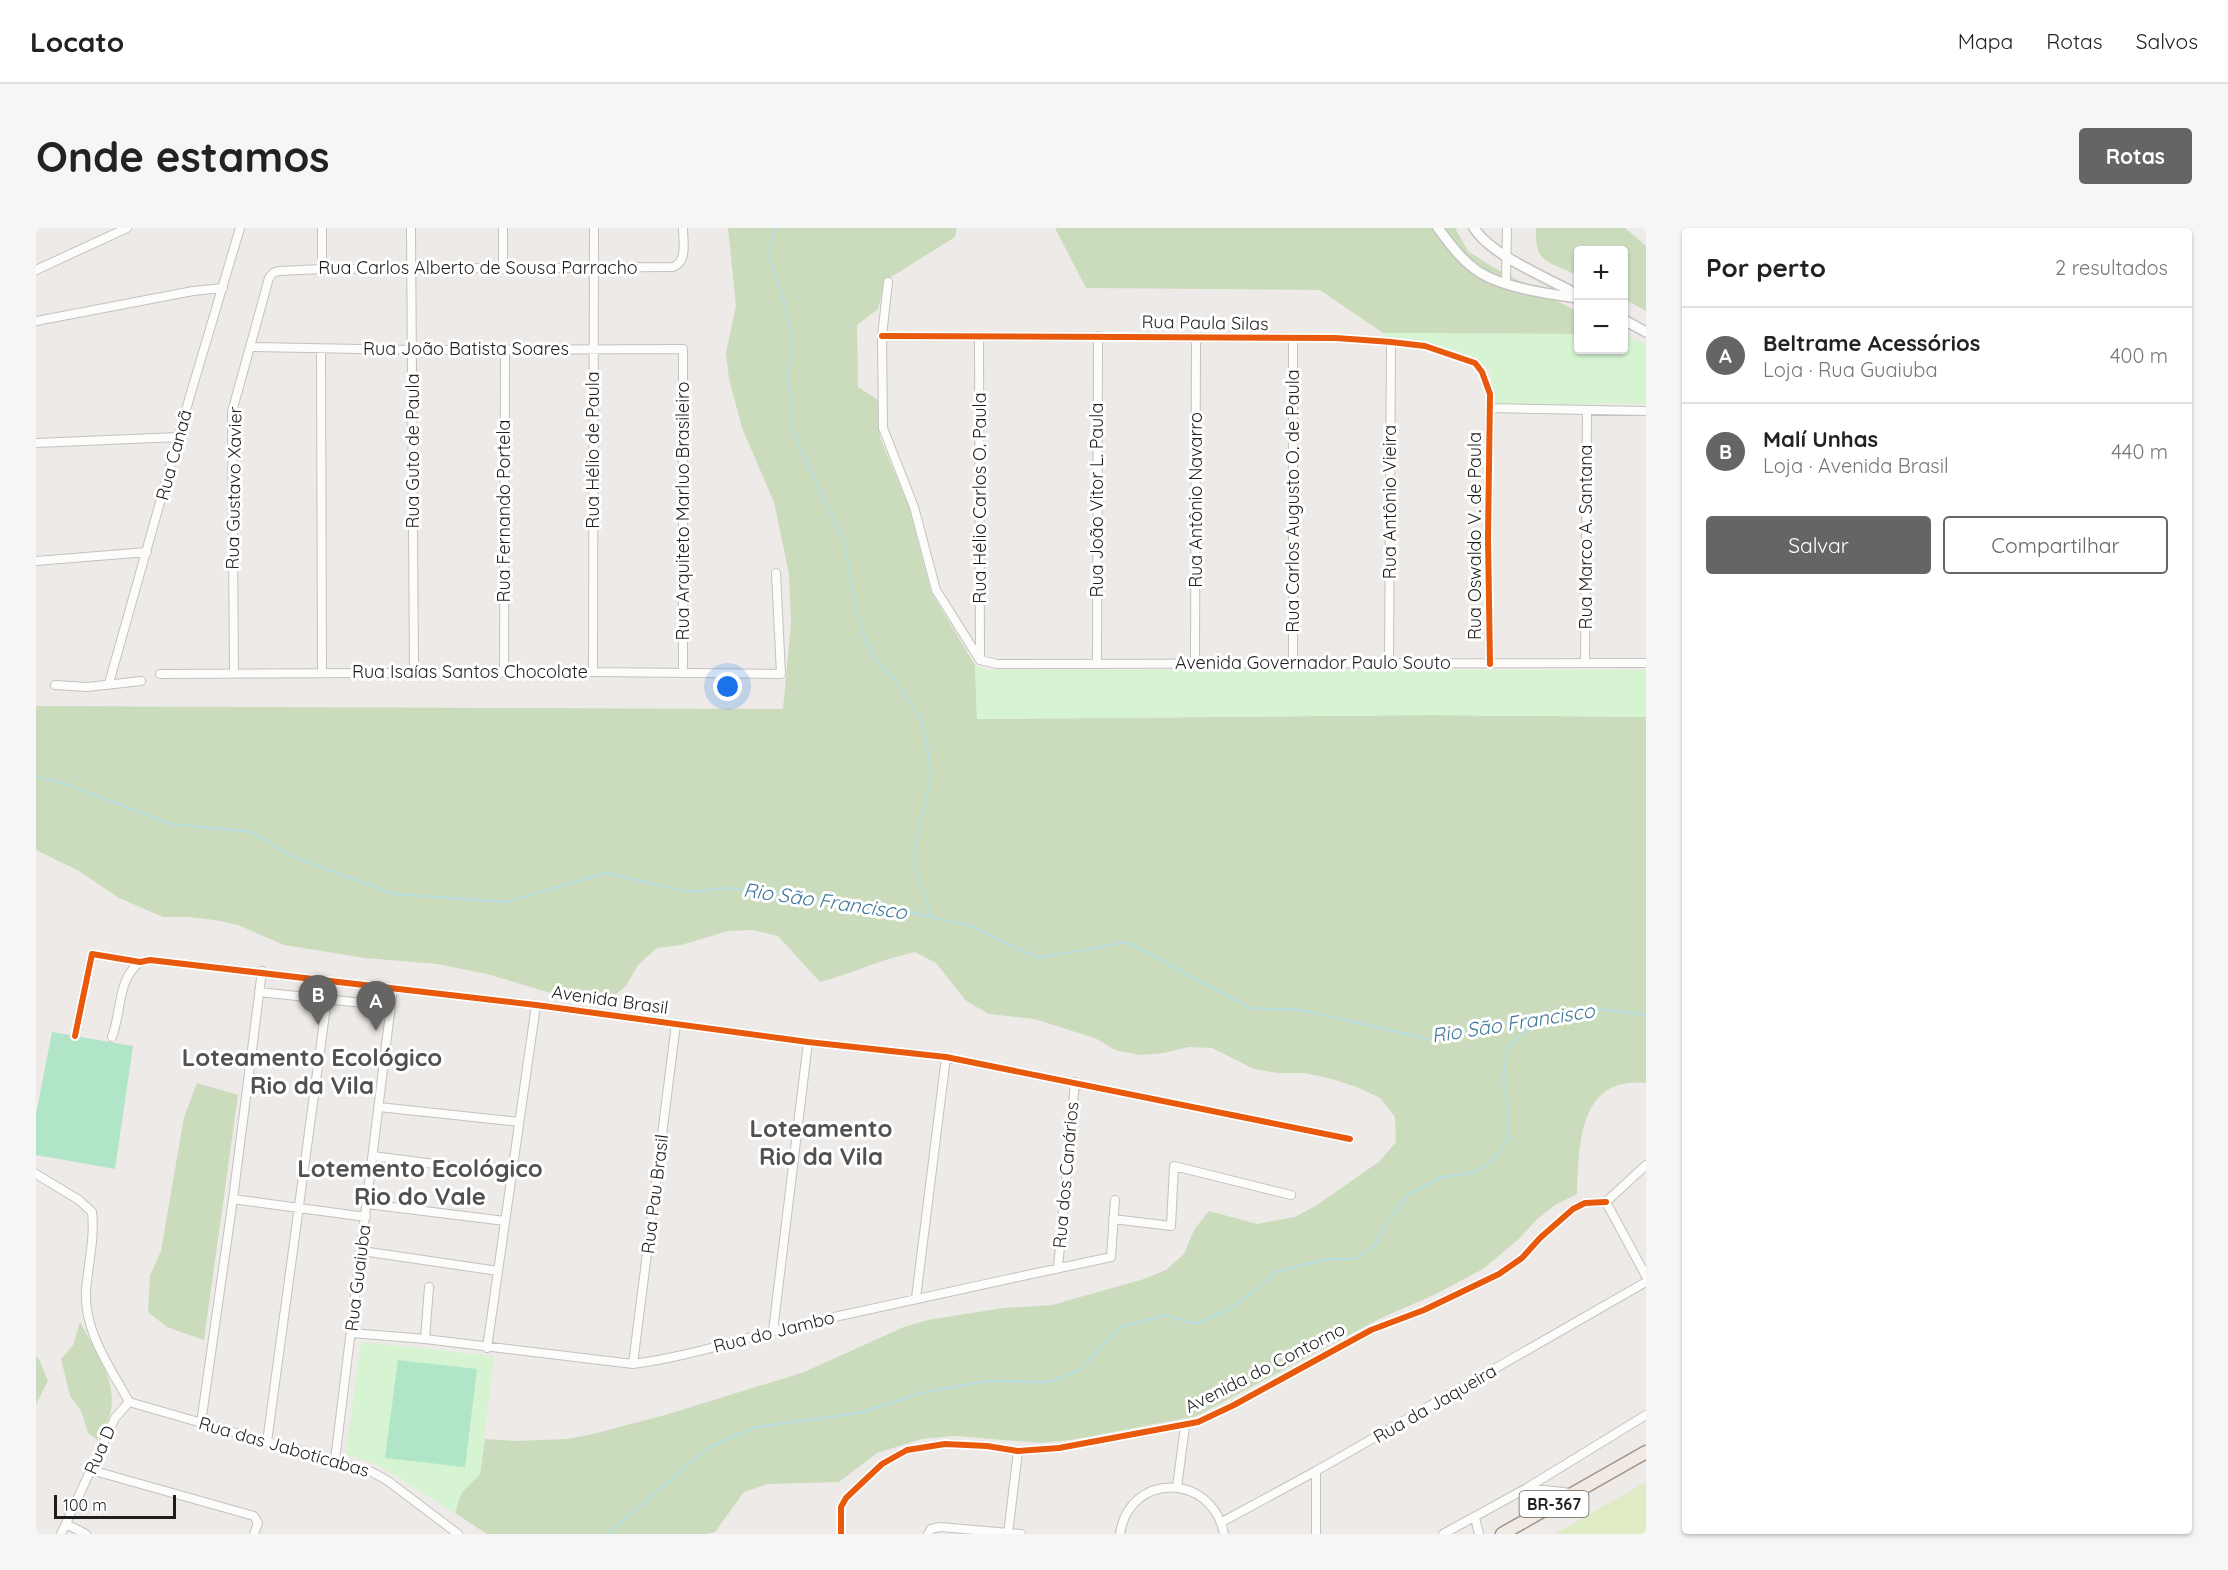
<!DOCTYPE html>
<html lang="pt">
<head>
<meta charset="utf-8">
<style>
  :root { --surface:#fff; --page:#f6f6f6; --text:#222; --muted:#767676; --line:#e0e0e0; --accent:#666564 }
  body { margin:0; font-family:Quicksand,sans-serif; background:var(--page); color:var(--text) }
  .controls { position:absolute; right:18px; top:18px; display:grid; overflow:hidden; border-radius:6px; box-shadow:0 2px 4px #0004 }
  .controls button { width:54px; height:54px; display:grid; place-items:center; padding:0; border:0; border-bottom:2px solid var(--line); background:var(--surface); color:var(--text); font:30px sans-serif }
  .scale { position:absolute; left:18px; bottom:15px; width:122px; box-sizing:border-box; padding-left:6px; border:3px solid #1e1e1e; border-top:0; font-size:16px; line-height:21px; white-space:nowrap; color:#1e1e1e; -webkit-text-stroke:4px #fff; paint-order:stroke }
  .you { position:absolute; left:692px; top:459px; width:21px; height:21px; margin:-15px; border:4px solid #fff; border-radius:50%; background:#1a73e8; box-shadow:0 0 0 9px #1a73e833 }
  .badge { display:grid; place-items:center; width:39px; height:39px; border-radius:50%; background:var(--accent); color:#fff; font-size:20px; font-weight:700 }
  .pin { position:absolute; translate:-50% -50px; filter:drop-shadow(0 2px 3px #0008) }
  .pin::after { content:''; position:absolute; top:32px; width:21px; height:18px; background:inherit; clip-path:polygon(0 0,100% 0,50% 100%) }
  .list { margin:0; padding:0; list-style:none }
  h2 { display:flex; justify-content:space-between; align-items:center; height:78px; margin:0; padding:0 24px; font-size:26px }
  h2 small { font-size:20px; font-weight:400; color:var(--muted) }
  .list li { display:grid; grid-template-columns:39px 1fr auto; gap:18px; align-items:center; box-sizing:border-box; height:96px; padding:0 24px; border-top:2px solid var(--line) }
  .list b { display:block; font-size:22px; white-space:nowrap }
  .list p { margin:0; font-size:20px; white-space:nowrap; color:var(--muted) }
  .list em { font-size:20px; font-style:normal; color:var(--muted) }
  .actions { display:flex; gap:12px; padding:18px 24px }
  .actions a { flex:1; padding:14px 0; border:2px solid var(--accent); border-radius:6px; text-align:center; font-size:21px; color:var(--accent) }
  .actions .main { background:var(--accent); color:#fff }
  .map { position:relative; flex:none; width:1610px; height:1306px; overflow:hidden; border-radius:6px }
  header { display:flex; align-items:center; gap:36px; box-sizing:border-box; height:84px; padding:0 30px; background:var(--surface); border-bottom:2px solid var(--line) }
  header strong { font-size:28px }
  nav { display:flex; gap:33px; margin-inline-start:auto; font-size:21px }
  .intro { display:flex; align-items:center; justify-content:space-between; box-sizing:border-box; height:144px; padding:0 36px }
  h1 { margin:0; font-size:42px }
  .button { padding:15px 27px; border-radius:6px; background:var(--accent); color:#fff; font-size:21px; font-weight:700 }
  main { display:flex; gap:36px; padding:0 36px }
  aside { flex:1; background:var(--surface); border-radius:6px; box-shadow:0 2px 4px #0004 }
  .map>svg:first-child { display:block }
</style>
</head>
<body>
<header>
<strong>Locato</strong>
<nav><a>Mapa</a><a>Rotas</a><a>Salvos</a></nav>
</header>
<div class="intro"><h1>Onde estamos</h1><a class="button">Rotas</a></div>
<main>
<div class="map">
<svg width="1610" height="1306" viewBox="0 0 1610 1306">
  <rect width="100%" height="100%" fill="#edeae7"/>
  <path fill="#deebc4" d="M1610,1254V1306H1519Z"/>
  <path fill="#cbdcbc" d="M692,0H921L919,9L849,53L842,81L821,97L822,159L842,172L844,210L873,279L895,364L939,437L941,491L1395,487L1610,489V855C1542,848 1543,918 1541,966L1519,977L1500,992L1484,1010L1447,1041L1398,1067L1345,1090L1161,1188L1035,1212L1004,1215L919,1208L886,1211L841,1225L803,1254L732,1256L708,1264L679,1304L671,1306H451L419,1285L425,1265L444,1246L449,1211L480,1213L505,1212L531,1211L557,1206L629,1187L743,1152L768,1144L868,1099L892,1092L967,1080L1016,1077L1108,1051L1130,1042L1148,1026L1158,1002L1173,983L1221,996L1259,989L1281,977L1344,933L1360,914L1359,889L1344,870L1323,860L1296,851L1269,845H1242L1218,841L1176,820L1152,819L1128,825L1104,827L1079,822L1059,810L998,791L953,786L930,773L900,735L879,724C846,731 817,745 784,754L742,708L716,702L692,703L645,717L621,720L602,737L590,758L572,773L522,767L451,746L401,736L329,730L248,717L202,697L178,692L154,689H127L83,670L43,643L0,622V478L747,481L755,395L753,346L738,274L706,200L693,151L690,125L700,78Z
    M1019,0H1419L1432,23L1455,38L1542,84V106L1347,105L1284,62L1050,60Z
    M1500,0H1589L1610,18V83L1588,71V22H1542V48C1515,33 1498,38 1500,0Z
    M161,855L202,867L168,1112L131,1099L112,1084L114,1048L125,1023L148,889Z
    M44,1094C58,1121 83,1154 74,1186C72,1195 66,1204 61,1212L52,1205L45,1183L34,1168L25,1131L37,1117Z
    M0,1128L4,1133L12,1153L0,1176Z"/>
  <path fill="#d6f3d2" d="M1347,105L1542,106V122H1588V107L1610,116V176L1561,175L1555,179L1460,178C1455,166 1459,153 1453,142C1439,119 1373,113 1348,110Z
    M939,437L950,442H1610V489L1395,487L941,491Z
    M325,1114L458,1128L444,1246L425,1265L419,1285L342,1237L310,1226Z"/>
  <path fill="#b1e5c8" d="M16,804L97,818L79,941L0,927V886Z
    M362,1132L441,1141L429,1239L349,1230Z"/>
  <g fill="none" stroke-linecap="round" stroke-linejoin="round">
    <path stroke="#b9dee1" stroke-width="2" d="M739,0L733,28L751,83L756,114L752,147L757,205L808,313L820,382L829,412L844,438L857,450L885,490L891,517L895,549L880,614L879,639L895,689
      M0,549L27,555L135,596L215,604L257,629L358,666L470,674L570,645L653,664L691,660L836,676L935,698L1002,730L1091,714L1214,780L1265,782L1393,811L1505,788L1563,781L1610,787
      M571,1306L673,1219L720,1199L823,1185L889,1164L952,1153L1013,1154L1044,1142L1084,1099L1130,1087L1158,1096L1190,1083L1221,1061L1239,1044L1291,1031H1318L1338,1019L1352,993L1373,966L1405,949L1436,945L1454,934L1472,912L1473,883L1467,852L1471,821L1505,788"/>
    <g stroke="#c4c2c1" stroke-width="10">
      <path id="minor" d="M375,0L378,445
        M467,0V41
        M286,41V0
        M0,42L91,0
        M852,54L846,108L847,200L878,279L900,362L944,432
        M1470,55L1471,0
        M0,93L157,63L187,60
        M846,108L1300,110L1355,114L1389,118L1439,135L1446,144L1454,166L1452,310L1454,436
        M943,108L944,432
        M214,119L377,122L647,121V444
        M285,121L286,445
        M1454,180L1610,183
        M0,215L143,209
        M0,333L111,324
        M944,432L961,436L1610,435
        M1159,434L1160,109
        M1353,434L1355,114
        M1061,435L1062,108
        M1257,435V111
        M1549,435L1551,182
        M557,444L558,0
        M198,445L196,184L233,50L237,45L243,43L286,41L637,39C652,33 647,14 647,0
        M468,445L469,120
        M124,446L557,444L745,446L740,345
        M73,455L154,168L204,0
        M19,457L51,459L105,453
        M223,764L355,778
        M39,808L56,726L104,734L114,732L500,777L772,814L910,829L1314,911
        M76,809C86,782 81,752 104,734
        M343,879L483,894
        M337,928L476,946
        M0,946L43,972L56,984C59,1010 52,1037 50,1063C48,1104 74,1139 93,1174
        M197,971L330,989
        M1570,974L1610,1048
        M1570,974L1610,937
        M331,976L469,993
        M1077,991L1135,998L1138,938L1255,967
        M326,1023L462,1043
        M1022,1040L1039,854
        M880,1070L910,829
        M737,1103L772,814
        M316,1105L389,1111L597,1136C652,1129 704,1111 757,1098C863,1074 969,1052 1075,1029L1079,972
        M389,1111L393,1059
        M451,1120L500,777
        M597,1136L640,796
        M93,1174L336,1244L352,1253L422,1306
        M165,1195L197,971L226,743
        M231,1214L291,771
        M299,1232L357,760
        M55,1242L218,1288L222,1295L218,1306
        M1141,1259L1149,1198
        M1491,1260L1535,1265
        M1439,1290L1443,1306
        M1186,1294L1280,1243L1610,1054
        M30,1296L50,1306
        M25,1306L79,1190L93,1174
        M805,1306V1279L810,1270L846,1236L871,1222L909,1216L951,1218L982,1223L1023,1220L1162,1194L1198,1177L1335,1102L1388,1082L1463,1046L1486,1030L1504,1010L1537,981L1549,975L1570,974
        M892,1306L895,1301L904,1299L985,1306
        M972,1306L982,1223
        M1084,1306C1093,1244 1176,1244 1188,1306
        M1280,1306V1243
        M1407,1306L1491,1260L1610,1187"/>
    </g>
    <g stroke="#c4c2c1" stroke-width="12">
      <path id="tertiary" d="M1402,0C1414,16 1426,33 1443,44C1468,60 1513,66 1542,70
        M1438,0C1454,27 1514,51 1542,67
        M1588,92L1610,104"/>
    </g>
    <g stroke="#a39483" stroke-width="15">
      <path id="primary" d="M1466,1306L1610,1224"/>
    </g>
    <use href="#minor" stroke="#fcfcfb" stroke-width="8"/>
    <use href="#tertiary" stroke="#fcfcfb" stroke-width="9"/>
    <use href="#primary" stroke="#f1eae4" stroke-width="12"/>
    <g stroke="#fff" stroke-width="10">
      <path id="cycleway" d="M846,108L1300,110L1355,114L1389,118L1439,135L1446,144L1454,166L1452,310L1454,436
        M39,808L56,726L104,734L114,732L500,777L772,814L910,829L1314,911
        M805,1306V1279L810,1270L846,1236L871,1222L909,1216L951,1218L982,1223L1023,1220L1162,1194L1198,1177L1335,1102L1388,1082L1463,1046L1486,1030L1504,1010L1537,981L1549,975L1570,974"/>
    </g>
    <use href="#cycleway" stroke="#e8590c" stroke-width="6"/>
  </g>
  <g text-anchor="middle" stroke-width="6" stroke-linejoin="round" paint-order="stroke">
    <rect fill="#fff" stroke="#626262" stroke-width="1.5" x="1483.5" y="1263" width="69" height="26" rx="4.5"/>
    <g font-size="16" font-weight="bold" fill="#1e1e1e">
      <text x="1518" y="1282">BR-367</text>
    </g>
    <g font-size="18" fill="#1e1e1e" stroke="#fff">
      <text x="442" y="46">Rua Carlos Alberto de Sousa Parracho</text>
      <text transform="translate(1169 95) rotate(1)" y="6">Rua Paula Silas</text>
      <text x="430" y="127">Rua João Batista Soares</text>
      <text transform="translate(557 222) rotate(-90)" y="6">Rua Hélio de Paula</text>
      <text transform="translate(377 223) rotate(-90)" y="6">Rua Guto de Paula</text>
      <text transform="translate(138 227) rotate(-75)" y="6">Rua Canaã</text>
      <text transform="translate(198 260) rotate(-89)" y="6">Rua Gustavo Xavier</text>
      <text transform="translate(944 270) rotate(-90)" y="6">Rua Hélio Carlos O. Paula</text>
      <text transform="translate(1061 272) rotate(-90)" y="6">Rua João Vitor L. Paula</text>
      <text transform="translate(1160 272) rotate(-90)" y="6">Rua Antônio Navarro</text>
      <text transform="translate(1257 273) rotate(-90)" y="6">Rua Carlos Augusto O. de Paula</text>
      <text transform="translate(1354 274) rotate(-90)" y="6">Rua Antônio Vieira</text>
      <text transform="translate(468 283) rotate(-90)" y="6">Rua Fernando Portela</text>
      <text transform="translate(647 283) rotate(-90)" y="6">Rua Arquiteto Marluo Brasileiro</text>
      <text transform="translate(1439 308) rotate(-90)" y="6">Rua Oswaldo V. de Paula</text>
      <text transform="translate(1550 309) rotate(-90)" y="6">Rua Marco A. Santana</text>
      <text x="1277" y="441">Avenida Governador Paulo Souto</text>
      <text x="434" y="450">Rua Isaías Santos Chocolate</text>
      <text transform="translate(574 772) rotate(8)" y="6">Avenida Brasil</text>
      <text transform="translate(1030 947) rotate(-85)" y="6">Rua dos Canários</text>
      <text transform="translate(619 966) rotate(-83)" y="6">Rua Pau Brasil</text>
      <text transform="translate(322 1050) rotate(-83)" y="6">Rua Guaiuba</text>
      <text transform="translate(738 1104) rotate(-14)" y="6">Rua do Jambo</text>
      <text transform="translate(1229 1140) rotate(-27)" y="6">Avenida do Contorno</text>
      <text transform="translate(1399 1176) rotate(-30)" y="6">Rua da Jaqueira</text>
      <text transform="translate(248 1219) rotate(16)" y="6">Rua das Jaboticabas</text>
      <text transform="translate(64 1222) rotate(-66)" y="6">Rua D</text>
    </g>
    <g font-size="20" font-style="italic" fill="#407899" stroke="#fff">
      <text transform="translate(789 673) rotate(8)" y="7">Rio São Francisco</text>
      <text transform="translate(1477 795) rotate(-9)" y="7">Rio São Francisco</text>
    </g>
    <g font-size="24" font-weight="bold" fill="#515151" stroke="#fff">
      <text x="276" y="838">Loteamento Ecológico<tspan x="276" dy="28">Rio da Vila</tspan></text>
      <text x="785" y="909">Loteamento<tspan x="785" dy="28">Rio da Vila</tspan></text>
      <text x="384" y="949">Lotemento Ecológico<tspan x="384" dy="28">Rio do Vale</tspan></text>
    </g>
  </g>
</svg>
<div class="controls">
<button>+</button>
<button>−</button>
</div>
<div class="scale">100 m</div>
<div class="you"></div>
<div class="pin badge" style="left:340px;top:803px">A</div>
<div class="pin badge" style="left:282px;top:797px">B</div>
</div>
<aside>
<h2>Por perto<small>2 resultados</small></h2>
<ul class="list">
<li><span class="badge">A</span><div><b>Beltrame Acessórios</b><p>Loja · Rua Guaiuba</p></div><em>400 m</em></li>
<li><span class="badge">B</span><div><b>Malí Unhas</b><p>Loja · Avenida Brasil</p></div><em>440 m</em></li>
</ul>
<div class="actions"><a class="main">Salvar</a><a>Compartilhar</a></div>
</aside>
</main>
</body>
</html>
